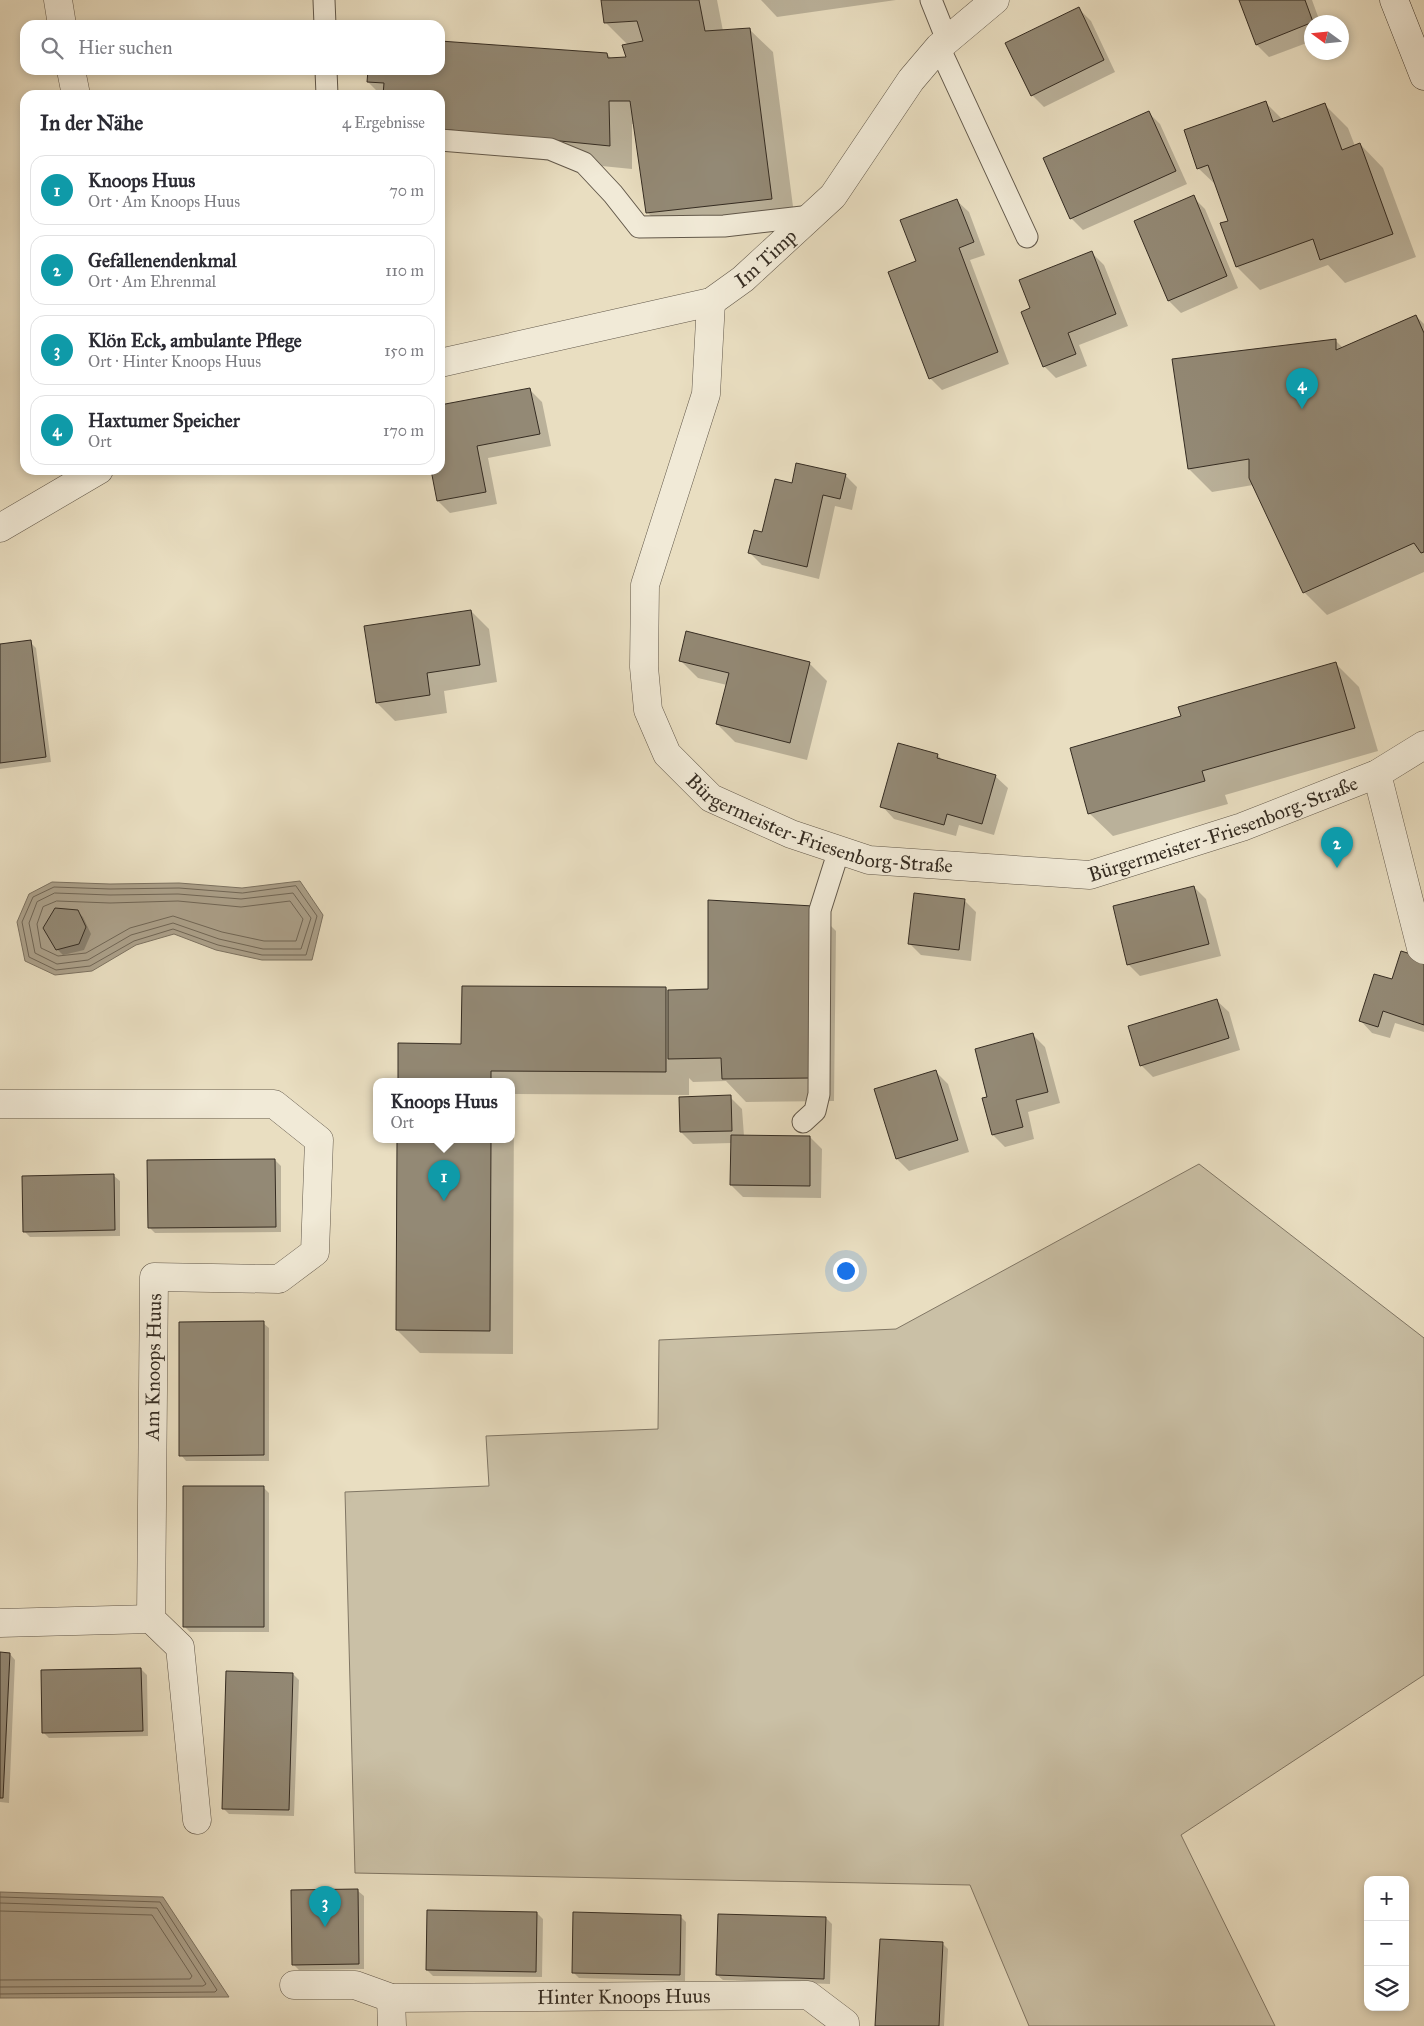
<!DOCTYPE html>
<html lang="de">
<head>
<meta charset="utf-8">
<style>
  :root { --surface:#fff; --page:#f7f7f7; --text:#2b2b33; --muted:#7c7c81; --line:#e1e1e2; --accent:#0f766e }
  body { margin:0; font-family:"IM FELL Great Primer",serif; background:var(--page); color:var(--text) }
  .controls { position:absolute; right:15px; bottom:15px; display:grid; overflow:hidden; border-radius:10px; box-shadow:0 2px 8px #0003 }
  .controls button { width:45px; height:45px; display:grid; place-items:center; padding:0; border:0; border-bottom:1px solid var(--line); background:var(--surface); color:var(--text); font:25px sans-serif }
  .compass { position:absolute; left:1304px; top:15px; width:45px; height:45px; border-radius:50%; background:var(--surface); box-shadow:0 2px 8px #0003; rotate:285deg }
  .you { position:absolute; left:845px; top:1270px; width:18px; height:18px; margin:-12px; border:4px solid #fff; border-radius:50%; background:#1a73e8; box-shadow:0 0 0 8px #1a73e833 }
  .badge { display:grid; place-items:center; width:32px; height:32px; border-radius:50%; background:var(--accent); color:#fff; font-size:16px; font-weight:700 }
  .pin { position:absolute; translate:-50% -41px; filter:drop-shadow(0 1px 2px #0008) }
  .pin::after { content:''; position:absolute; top:26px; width:18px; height:15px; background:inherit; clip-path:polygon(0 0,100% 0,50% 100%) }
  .popup { position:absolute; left:373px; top:1078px; width:142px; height:65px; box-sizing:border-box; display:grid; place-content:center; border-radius:10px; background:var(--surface); filter:drop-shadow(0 1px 4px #0005); font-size:16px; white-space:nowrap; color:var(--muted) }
  .popup b { font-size:19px; color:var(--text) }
  .popup::after { content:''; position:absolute; left:50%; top:100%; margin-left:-10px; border:10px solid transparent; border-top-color:var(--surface) }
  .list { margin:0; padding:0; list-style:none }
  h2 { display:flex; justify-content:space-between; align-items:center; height:65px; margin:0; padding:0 20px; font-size:21px }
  h2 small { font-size:16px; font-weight:400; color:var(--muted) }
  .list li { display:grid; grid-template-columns:32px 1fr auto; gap:15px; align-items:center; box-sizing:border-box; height:70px; margin:0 10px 10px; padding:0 10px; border:1px solid var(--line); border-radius:15px }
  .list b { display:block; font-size:19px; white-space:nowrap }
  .list p { margin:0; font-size:16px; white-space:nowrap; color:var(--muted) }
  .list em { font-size:16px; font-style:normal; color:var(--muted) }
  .icon { flex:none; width:28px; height:28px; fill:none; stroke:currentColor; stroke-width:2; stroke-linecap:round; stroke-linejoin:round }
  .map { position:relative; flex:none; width:1424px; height:2026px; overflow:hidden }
  .search { position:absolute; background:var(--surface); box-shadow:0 2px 8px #0003; left:20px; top:20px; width:425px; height:55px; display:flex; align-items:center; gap:12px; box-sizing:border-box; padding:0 18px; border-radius:15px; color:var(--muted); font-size:19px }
  .panel { position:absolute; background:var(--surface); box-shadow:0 2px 8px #0003; left:20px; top:90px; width:425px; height:385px; border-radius:15px }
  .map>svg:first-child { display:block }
</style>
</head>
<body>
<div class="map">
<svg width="1424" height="2026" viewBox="0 0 1424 2026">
  <rect width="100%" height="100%" fill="#e9dec1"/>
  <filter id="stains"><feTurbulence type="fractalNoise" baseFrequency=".004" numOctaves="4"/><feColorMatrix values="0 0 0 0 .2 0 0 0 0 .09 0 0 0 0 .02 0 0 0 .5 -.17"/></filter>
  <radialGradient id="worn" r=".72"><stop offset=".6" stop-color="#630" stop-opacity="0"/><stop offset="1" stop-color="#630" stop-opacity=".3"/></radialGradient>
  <path fill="#cac0a6" stroke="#807664" d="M1199,1164L1424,1338V1675L1181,1835L1275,2026H1029L970,1885L355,1873L345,1492L489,1486L486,1436L658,1429L659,1340L896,1329Z"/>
  <path fill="#aca18b" stroke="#7c7261" d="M300,881L323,915L312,960H262L216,950L174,934L136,945L92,971L55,975L25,961L17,922L29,894L52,882L110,884L179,883L242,888Z
    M0,1892L163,1897L229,1997L0,1998Z"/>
  <path fill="#0003" d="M602,0H717L723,31L749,29L773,52L795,222L671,236L647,212L634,124H632V169L440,150V95H381L368,82L369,70H440V42L607,54L612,59L627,58L628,45L605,22Z
    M761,0H896L777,17Z
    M1240,0H1312L1320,22H1312V41L1269,57L1257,45Z
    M1079,9L1091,21L1115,72L1044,107L1032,95Z
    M1265,102L1283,120L1325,105L1348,128L1355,146L1360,144L1383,168L1416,257L1345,283L1328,265L1260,290L1237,267L1222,224L1229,221L1217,186L1198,168Z
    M1148,112L1160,124L1187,184L1083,230L1071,218Z
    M1193,197L1205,209L1238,288L1181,313L1169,301L1135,221Z
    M956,200L969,212L985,255L970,260L1009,364L942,390L930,378L918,262Z
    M1092,253L1104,265L1128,326L1079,345L1087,366L1056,378L1044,366L1032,309Z
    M1416,316L1424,324V572L1327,615L1304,592L1253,485L1212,492L1189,469L1335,340L1343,348Z
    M530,390L542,402L551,446L488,458L497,504L450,513L438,501L433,474L429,470H440V407Z
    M845,475L857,487L852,510L835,506L819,579L762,565L750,553L763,534L793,484Z
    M471,611L489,629L497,682L444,691L447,713L395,721L377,703L365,627Z
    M30,642L36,648L51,762L0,769V646Z
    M680,660L809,663L827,681L807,760L735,742L717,724L727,685L698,678Z
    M1336,664L1359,687L1378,751L1225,795L1228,804L1113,836L1089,813L1182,717Z
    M937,755L944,761L995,776L1008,788L994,835L959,825L956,836L894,819L882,806Z
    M1194,887L1206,899L1221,956L1140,976L1128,964Z
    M964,900L976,912L971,961L921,955L909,943Z
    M812,907L836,931L834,1101L746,1102L726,1081L693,1082L689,1078V1095L514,1094L513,1354L420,1353L397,1330L398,1140H512V1082H399V1045H463L666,988L669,991H709Z
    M77,911L83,917L91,934L84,950L63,955L57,949Z
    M1424,959V1032L1395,1023L1390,1038L1372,1033L1360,1020L1393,981Z
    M1216,1000L1229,1012L1240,1050L1153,1077L1141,1065Z
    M1033,1035L1045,1047L1060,1103L1028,1112L1034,1139L1005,1147L993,1135L989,1098Z
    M936,1072L948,1084L969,1152L909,1171L897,1159Z
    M730,1097L742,1109L744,1136L810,1137L822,1149L821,1198L743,1197L731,1185L732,1143L693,1144L681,1132Z
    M275,1160L281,1166V1232L155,1233L149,1227Z
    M114,1176L120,1181V1236L30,1237L24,1231Z
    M263,1323L269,1328V1461H186L181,1455Z
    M263,1487L269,1493V1632H190L184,1626Z
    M0,1654H10L15,1660L9,1803L0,1802Z
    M141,1669L147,1675L148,1736L49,1738L43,1732Z
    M293,1674L299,1680L294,1816L229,1814L223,1808Z
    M358,1891L364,1896V1969L299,1970L294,1965Z
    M537,1913L543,1919L542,1977L433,1976L427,1970Z
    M680,1916L686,1922L685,1981L579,1978L573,1972Z
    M826,1918L832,1924L830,1984L723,1980L717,1975Z
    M943,1944L948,1949L944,2026H876Z"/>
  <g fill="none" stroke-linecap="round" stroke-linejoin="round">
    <path stroke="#706656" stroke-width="1" d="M296,886L317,916L306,955H262L218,945L173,929L134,941L90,966L56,970L29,957L22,922L33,897L54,887L110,889L179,888L242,893Z
      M55,893L110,895L178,894L241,899L293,893L311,918L301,949H263L219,939L173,923L131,935L88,960L57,964L35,953L29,923L37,902Z
      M57,901L110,903L178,901L241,907L290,901L303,919L296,941H264L222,932L173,916L130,928L86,953L58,956L41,948L37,924L43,907Z
      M0,1897L160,1902L217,1990L215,1992L0,1994
      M0,1903L157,1908L206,1984L203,1986L0,1987
      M0,1911L152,1915L192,1976L190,1979L0,1980"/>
  </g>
  <path fill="#938975" stroke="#352c22" d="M601,0H699L705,31L750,28L772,199L646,213L630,101H609L610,146L440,129V95H383L384,83L367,82L368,70H440V41L607,53L608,58L626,57L622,45L643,41L637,21L604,23Z
    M1239,0H1305L1313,22L1256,45Z
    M1079,7L1104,60L1031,96L1005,43Z
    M1266,101L1273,122L1325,103L1342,150L1360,143L1393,234L1320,260L1313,239L1236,267L1220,223L1228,221L1208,165L1197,169L1184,130Z
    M1149,111L1176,171L1070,219L1043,158Z
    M1194,195L1227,276L1168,301L1134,221Z
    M957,199L974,242L959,248L998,352L929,379L888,272L916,261L900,220Z
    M1092,251L1116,314L1068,333L1076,354L1043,367L1021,312L1030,308L1019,280Z
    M1416,315L1424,333V552L1421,553L1414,543L1303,593L1249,478V459L1188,469L1172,359L1336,339V350Z
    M530,388L540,434L477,446L486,492L437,501L431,470H440V405Z
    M796,463L846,474L840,499L823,495L807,567L748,553L754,530L762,532L775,479L792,483Z
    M471,610L480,665L427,673L430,695L376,703L364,626Z
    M686,631L810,662L790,743L716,724L729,673L679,661Z
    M31,640L46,757L0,763V644Z
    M1336,662L1355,728L1202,771L1205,781L1088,814L1070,748L1181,716L1178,707Z
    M898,743L938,754L937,758L996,775L982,824L947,814L944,825L880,807Z
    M1194,886L1209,944L1127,965L1113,906Z
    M914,893L965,899L959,950L908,944Z
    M708,900L813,906L811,1078L722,1079L721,1058L668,1059V990L708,989Z
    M55,908L78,910L86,927L79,944L56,950L43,928Z
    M1401,951L1424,958V1025L1383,1011L1378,1027L1359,1021L1374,974L1392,979Z
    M462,986L666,987V1072L491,1071V1082H398V1043L461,1044Z
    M1217,999L1229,1038L1140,1066L1128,1026Z
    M1033,1033L1048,1092L1016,1100L1023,1127L992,1135L982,1098L987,1097L975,1049Z
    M936,1070L958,1140L896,1159L874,1089Z
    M731,1095L732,1131L680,1132L679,1097Z
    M731,1135L810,1136V1186L730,1185Z
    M397,1140H491L490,1331L396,1330Z
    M275,1159L276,1227L148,1228L147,1160Z
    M114,1174L115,1230L23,1232L22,1176Z
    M264,1321V1455L179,1456V1322Z
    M183,1486H264V1627H183Z
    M0,1652L10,1653L3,1798H0Z
    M141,1668L143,1731L42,1733L41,1670Z
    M226,1671L293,1673L289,1810L222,1809Z
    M358,1889L359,1964L292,1965L291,1890Z
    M427,1910L537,1912L536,1972L426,1970Z
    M573,1912L681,1915L680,1975L572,1973Z
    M718,1914L826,1917L824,1979L716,1975Z
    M880,1939L943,1942L939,2026H875Z"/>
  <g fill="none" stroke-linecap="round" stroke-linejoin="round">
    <g stroke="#62584a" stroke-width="23">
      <path id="lane" d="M324,0L325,25
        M931,0L947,40
        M939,47L1027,237
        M326,70L327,95
        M440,140L550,149L584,163L613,194L639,227L724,226L811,216
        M803,1122L815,1111L819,1094L820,910L839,850"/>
    </g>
    <g stroke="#62584a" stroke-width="29">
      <g id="street">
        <path d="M58,0L62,25"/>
        <path d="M71,70L76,95"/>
        <path id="s1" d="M711,302L706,394L645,585L644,667L648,710L667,754L711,798L791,834L869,860L1090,875L1242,827L1377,774L1424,745"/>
        <path id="s2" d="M440,363L711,302L743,279L833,196L911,80L939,47L995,0"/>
        <path d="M0,528L99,470"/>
        <path d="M1377,774L1421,948L1424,950"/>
        <path d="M0,1104H274L319,1140L315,1252L279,1279L154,1277L151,1619L180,1647L197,1820"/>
        <path d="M0,1623L151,1619"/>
        <path id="s3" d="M294,1985H355L391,1998L808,1995L845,2023V2026"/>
        <path d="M391,1998L392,2026"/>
      </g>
    </g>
    <g stroke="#352c22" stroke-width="29">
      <path id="secondary" d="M1394,0L1424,76"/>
    </g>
    <use href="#lane" stroke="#f1ead7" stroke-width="21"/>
    <use href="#street" stroke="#f1ead7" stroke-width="28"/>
    <use href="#secondary" stroke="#f1ead7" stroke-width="28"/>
  </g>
  <g text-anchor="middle" stroke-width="4" stroke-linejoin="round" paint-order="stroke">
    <g font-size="20" fill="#352c22" stroke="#f1ead7">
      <text dy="7" stroke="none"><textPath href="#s2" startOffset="348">Im Timp</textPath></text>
      <text dy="7" stroke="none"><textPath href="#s1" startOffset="640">Bürgermeister-Friesenborg-Straße</textPath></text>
      <text dy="7" stroke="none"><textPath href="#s1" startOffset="1060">Bürgermeister-Friesenborg-Straße</textPath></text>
      <text transform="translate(153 1367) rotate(-89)" y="7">Am Knoops Huus</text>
      <text dy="7" stroke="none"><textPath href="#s3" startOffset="332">Hinter Knoops Huus</textPath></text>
    </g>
  </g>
  <rect width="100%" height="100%" filter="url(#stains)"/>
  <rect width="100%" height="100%" fill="url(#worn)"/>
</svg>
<div class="controls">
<button>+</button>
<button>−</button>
<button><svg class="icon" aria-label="layers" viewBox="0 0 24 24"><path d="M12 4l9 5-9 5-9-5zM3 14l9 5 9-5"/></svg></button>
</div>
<svg class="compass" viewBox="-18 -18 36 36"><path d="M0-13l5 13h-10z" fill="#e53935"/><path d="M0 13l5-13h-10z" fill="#7c7c81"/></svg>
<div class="you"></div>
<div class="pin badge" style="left:444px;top:1201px;background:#0f9aa8">1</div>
<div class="popup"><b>Knoops Huus</b>Ort</div>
<div class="pin badge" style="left:1337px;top:868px;background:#0f9aa8">2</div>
<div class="pin badge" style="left:325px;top:1927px;background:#0f9aa8">3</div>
<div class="pin badge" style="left:1302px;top:409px;background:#0f9aa8">4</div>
<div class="search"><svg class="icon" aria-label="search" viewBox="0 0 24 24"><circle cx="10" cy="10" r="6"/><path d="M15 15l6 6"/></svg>Hier suchen</div>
<section class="panel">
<h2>In der Nähe<small>4 Ergebnisse</small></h2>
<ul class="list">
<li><span class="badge" style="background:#0f9aa8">1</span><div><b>Knoops Huus</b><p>Ort · Am Knoops Huus</p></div><em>70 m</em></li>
<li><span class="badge" style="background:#0f9aa8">2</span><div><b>Gefallenendenkmal</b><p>Ort · Am Ehrenmal</p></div><em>110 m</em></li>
<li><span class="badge" style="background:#0f9aa8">3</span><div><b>Klön Eck, ambulante Pflege</b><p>Ort · Hinter Knoops Huus</p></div><em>150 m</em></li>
<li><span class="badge" style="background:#0f9aa8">4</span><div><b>Haxtumer Speicher</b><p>Ort</p></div><em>170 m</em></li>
</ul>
</section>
</div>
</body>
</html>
